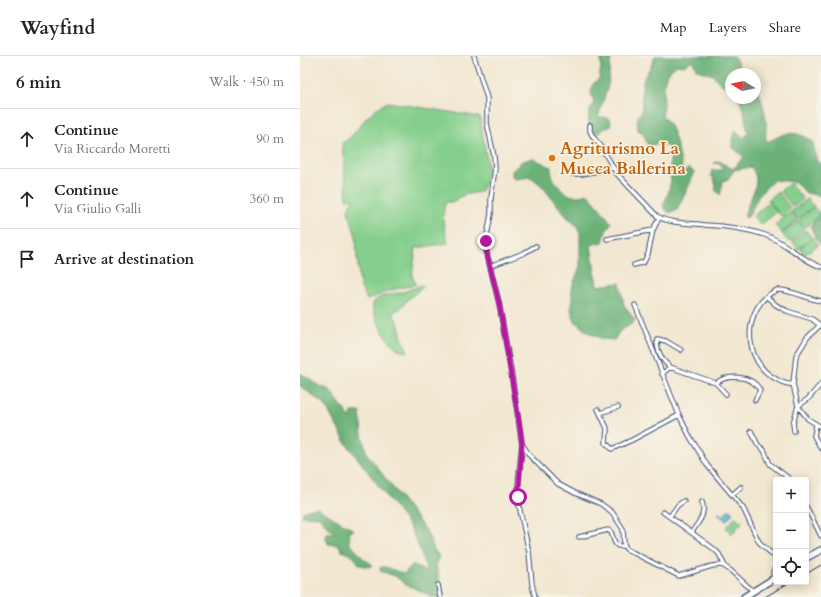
<!DOCTYPE html>
<html lang="en">
<head>
<meta charset="utf-8">
<style>
  :root { --surface:#fff; --page:#f2f2f2; --text:#222; --muted:#767676; --line:#e0e0e0 }
  body { margin:0; font-family:Cardo,serif; background:var(--page); color:var(--text) }
  .controls { position:absolute; right:12px; bottom:12px; display:grid; overflow:hidden; border-radius:4px; box-shadow:0 2px 10px #0003 }
  .controls button { width:36px; height:36px; display:grid; place-items:center; padding:0; border:0; border-bottom:1px solid var(--line); background:var(--surface); color:var(--text); font:20px sans-serif }
  .compass { position:absolute; left:425px; top:12px; width:36px; height:36px; border-radius:50%; background:var(--surface); box-shadow:0 2px 10px #0003; rotate:280deg }
  .stop { position:absolute; width:12px; height:12px; margin:-9px; border:3px solid #b5179e; border-radius:50%; background:#fff }
  .stop.end { background:#b5179e; border-color:#fff; box-shadow:0 1px 4px #0008 }
  .list { margin:0; padding:0; list-style:none }
  h2 { display:flex; justify-content:space-between; align-items:center; height:52px; margin:0; padding:0 16px; font-size:17px }
  h2 small { font-size:13px; font-weight:400; color:var(--muted) }
  .list li { display:grid; grid-template-columns:26px 1fr auto; gap:12px; align-items:center; box-sizing:border-box; height:60px; padding:0 16px; border-top:1px solid var(--line) }
  .list b { display:block; font-size:15px; white-space:nowrap }
  .list p { margin:0; font-size:13px; white-space:nowrap; color:var(--muted) }
  .list em { font-size:13px; font-style:normal; color:var(--muted) }
  .icon { flex:none; width:22px; height:22px; fill:none; stroke:currentColor; stroke-width:2; stroke-linecap:round; stroke-linejoin:round }
  .map { position:relative; flex:none; width:521px; height:541px; overflow:hidden }
  header { display:flex; align-items:center; gap:24px; box-sizing:border-box; height:56px; padding:0 20px; background:var(--surface); border-bottom:1px solid var(--line) }
  header strong { font-size:19px }
  nav { display:flex; gap:22px; margin-inline-start:auto; font-size:14px }
  main { display:flex }
  aside { flex:1; background:var(--surface) }
  .map>svg:first-child { display:block }
</style>
</head>
<body>
<header>
<strong>Wayfind</strong>
<nav><a>Map</a><a>Layers</a><a>Share</a></nav>
</header>
<main>
<aside>
<h2>6 min<small>Walk · 450 m</small></h2>
<ul class="list">
<li><svg class="icon" aria-label="ahead" viewBox="0 0 24 24"><path d="M12 20V5M6 11l6-6 6 6"/></svg><div><b>Continue</b><p>Via Riccardo Moretti</p></div><em>90 m</em></li>
<li><svg class="icon" aria-label="ahead" viewBox="0 0 24 24"><path d="M12 20V5M6 11l6-6 6 6"/></svg><div><b>Continue</b><p>Via Giulio Galli</p></div><em>360 m</em></li>
<li><svg class="icon" aria-label="arrive" viewBox="0 0 24 24"><path d="M6 21V4h12l-3 4 3 4H6"/></svg><div><b>Arrive at destination</b></div></li>
</ul>
</aside>
<div class="map">
<svg width="521" height="541" viewBox="0 0 521 541">
  <rect width="100%" height="100%" fill="#f7f3e8"/>
  <filter id="ink" filterUnits="userSpaceOnUse"><feTurbulence type="fractalNoise" baseFrequency=".025" numOctaves="2"/><feDisplacementMap in="SourceGraphic" scale="8" xChannelSelector="R" yChannelSelector="G"/><feConvolveMatrix kernelMatrix="1 2 1 2 8 2 1 2 1" color-interpolation-filters="sRGB"/></filter>
  <filter id="wash" filterUnits="userSpaceOnUse"><feTurbulence type="fractalNoise" baseFrequency=".012" numOctaves="4" result="noise"/><feDisplacementMap in="SourceGraphic" scale="16" xChannelSelector="R" yChannelSelector="G"/><feGaussianBlur stdDeviation="0.9" result="paint"/><feColorMatrix in="noise" values="0 0 0 0 0 0 0 0 0 0 0 0 0 0 0 0 0 1.4 0 .05"/><feComposite in="paint" operator="in"/></filter>
  <g filter="url(#wash)">
    <rect width="100%" height="100%" fill="#f2e7d0"/>
    <path fill="#85cf8c" stroke="#507f75" d="M88,46L180,61L188,112L185,127L180,136L163,139L153,146H146C140,159 145,174 148,187L116,192L112,220L116,228L88,235L67,244L60,229L57,202L56,180L48,155L50,148L54,143H47L42,87C55,80 61,66 72,56C76,52 83,49 88,46Z
      M490,127L503,143L493,151L480,135Z
      M478,136L491,153L482,161L468,144Z
      M507,143L514,150L498,163L492,155Z
      M469,146L477,156L460,169L453,160Z
      M514,151L521,159L505,172L499,164Z
      M491,156L497,164L482,177L475,169Z
      M498,165L504,173L489,186L482,178Z
      M506,174L512,182L498,193L492,185Z
      M513,182L518,189L505,199L500,192Z
      M123,229V231L108,243L100,253L95,255L93,258L98,266L102,282L108,295L106,296C101,295 97,293 93,289C86,283 68,253 74,246C81,237 96,239 106,235C112,233 117,230 123,229Z
      M435,461L442,466L432,478L426,472Z"/>
    <path fill="#6cb278" stroke="#44706b" d="M300,0H311L308,30L298,61H304L309,63L311,67L310,71L305,72L296,80L293,79C294,72 291,71 289,66C287,59 291,52 294,46L291,37L293,28L299,23L301,11Z
      M355,0H434L440,12L447,18H431V34L420,27L413,19L397,14L392,4L384,10L377,9C373,12 368,16 366,21C361,34 366,47 362,60C375,69 379,100 383,116L389,112L394,116C390,130 383,141 377,154L369,157L363,150L368,138L371,125L369,113L371,98L370,93C363,86 357,87 348,90L343,77L338,74C337,66 336,61 342,55C342,44 340,30 345,20C349,13 353,8 355,0Z
      M455,26C460,39 465,52 466,66C467,73 464,79 467,86C472,84 477,81 482,79C494,75 503,79 513,86L517,106L521,107V140L506,137L495,126L474,124L459,139L448,161L445,162C443,153 457,137 456,123C456,119 453,115 452,111L434,114L428,123L423,125L420,139L416,135L415,125L411,119L412,114H423L420,108L414,107L419,105L433,113L444,101L432,91V82L435,74L444,82L448,77L444,55L438,42H455Z
      M232,102L251,111C250,123 262,136 272,140C277,141 284,139 288,138L307,161L311,167L306,175L303,186L291,189L297,230L320,227L324,250L335,264L333,267L320,275L314,284L303,283L287,276L275,265L271,254L273,244L271,234L280,210V177L277,170L267,161L241,129L231,121L215,123L212,120V115L221,106Z
      M521,154V189L515,181L511,171Z
      M0,317L20,330L30,334L51,363L52,356H60L62,379L67,398L127,476L135,496L139,499L136,509L144,541H130L129,539L105,528L95,520L80,515L81,511H86L104,518L113,508L127,517L119,491L109,470L46,387L25,349L0,330Z
      M17,452L54,474L50,476L49,487L64,503L73,509L69,511L60,509L53,500L42,495L39,489L28,488L26,482L27,477H34L19,461L2,460L4,455Z"/>
    <path fill="#58b5d6" stroke="#3a729a" d="M429,453L433,457L426,465L418,458L420,457L423,460Z"/>
  </g>
  <g filter="url(#ink)">
    <g fill="none" stroke-linecap="round" stroke-linejoin="round">
      <g stroke="#3b4b6f" stroke-width="5.5">
        <path id="minor" d="M174,0L187,42V67L194,100L195,112L191,142V158L186,185V194L199,247L212,321L222,388L230,400L258,428L275,437L301,448L312,456L323,473L324,489L326,493L379,520L412,510L422,509L430,514L453,535
          M290,69V75L293,81L300,89L317,118L357,160C370,168 389,167 405,169C424,170 447,173 465,179C486,186 501,204 521,211
          M272,118H282L313,112
          M307,183L353,174
          M334,209L344,206L348,198L353,174L359,162
          M190,210L224,197L236,190
          M467,241L476,249L487,255L512,263L521,270
          M335,249L379,359L389,379L407,409L443,452L459,486L476,502
          M370,311C362,305 356,293 357,283L366,285L381,294
          M362,318L370,311L416,327C427,318 452,319 460,334L455,344
          M416,327L426,338
          M493,328C487,329 481,326 476,323C442,306 441,250 477,234C490,233 507,243 521,245
          M498,350L508,343L521,328
          M498,350L508,363L521,371
          M298,353L307,372L306,387L312,393L332,384L379,359
          M300,357L318,351
          M516,369L514,380L521,392
          M451,375L458,389L464,394L470,408L491,424
          M494,375L493,367L498,350L493,328L496,300L507,282L520,269
          M222,388L218,430V445L229,496L232,528L235,541
          M432,439L441,431
          M506,450L521,480
          M363,456L414,493L419,498L425,510
          M370,460L378,449L384,445
          M392,476C399,465 406,459 402,446
          M279,481L308,474L311,476L315,487L318,490H325
          M474,522L473,516L476,511
          M138,529L140,541"/>
      </g>
      <g stroke="#3b4b6f" stroke-width="8">
        <path id="primary" d="M506,502L521,494
          M444,541L476,521"/>
      </g>
      <use href="#minor" stroke="#fff" stroke-width="3.5"/>
      <use href="#primary" stroke="#fff" stroke-width="5.5"/>
      <path stroke="#1b2f5e" stroke-width="1" d="M506,518L521,509
        M465,541L490,526"/>
    </g>
  </g>
  <g fill="none" stroke-linecap="round" stroke-linejoin="round" filter="url(#ink)">
    <path stroke="#b5179e" stroke-width="5" d="M186,185L187,198L199,247L220,372L222,388L218,441"/>
  </g>
  <circle fill="#e8710a" stroke="#f7f3e8" stroke-width="1.5" cx="252" cy="102" r="4"/>
  <g text-anchor="middle" stroke-width="3" stroke-linejoin="round" paint-order="stroke">
    <g font-size="17" font-weight="bold" fill="#c56008" stroke="#f7f3e8" text-anchor="start">
      <text x="260" y="98">Agriturismo La<tspan x="260" dy="20">Mucca Ballerina</tspan></text>
    </g>
  </g>
</svg>
<div class="controls">
<button>+</button>
<button>−</button>
<button><svg class="icon" aria-label="locate" viewBox="0 0 24 24"><circle cx="12" cy="12" r="6"/><path d="M12 2v4M12 18v4M2 12h4M18 12h4"/></svg></button>
</div>
<svg class="compass" viewBox="-18 -18 36 36"><path d="M0-13l5 13h-10z" fill="#e53935"/><path d="M0 13l5-13h-10z" fill="#767676"/></svg>
<div class="stop" style="left:218px;top:441px"></div>
<div class="stop end" style="left:186px;top:185px"></div>
</div>
</main>
</body>
</html>
